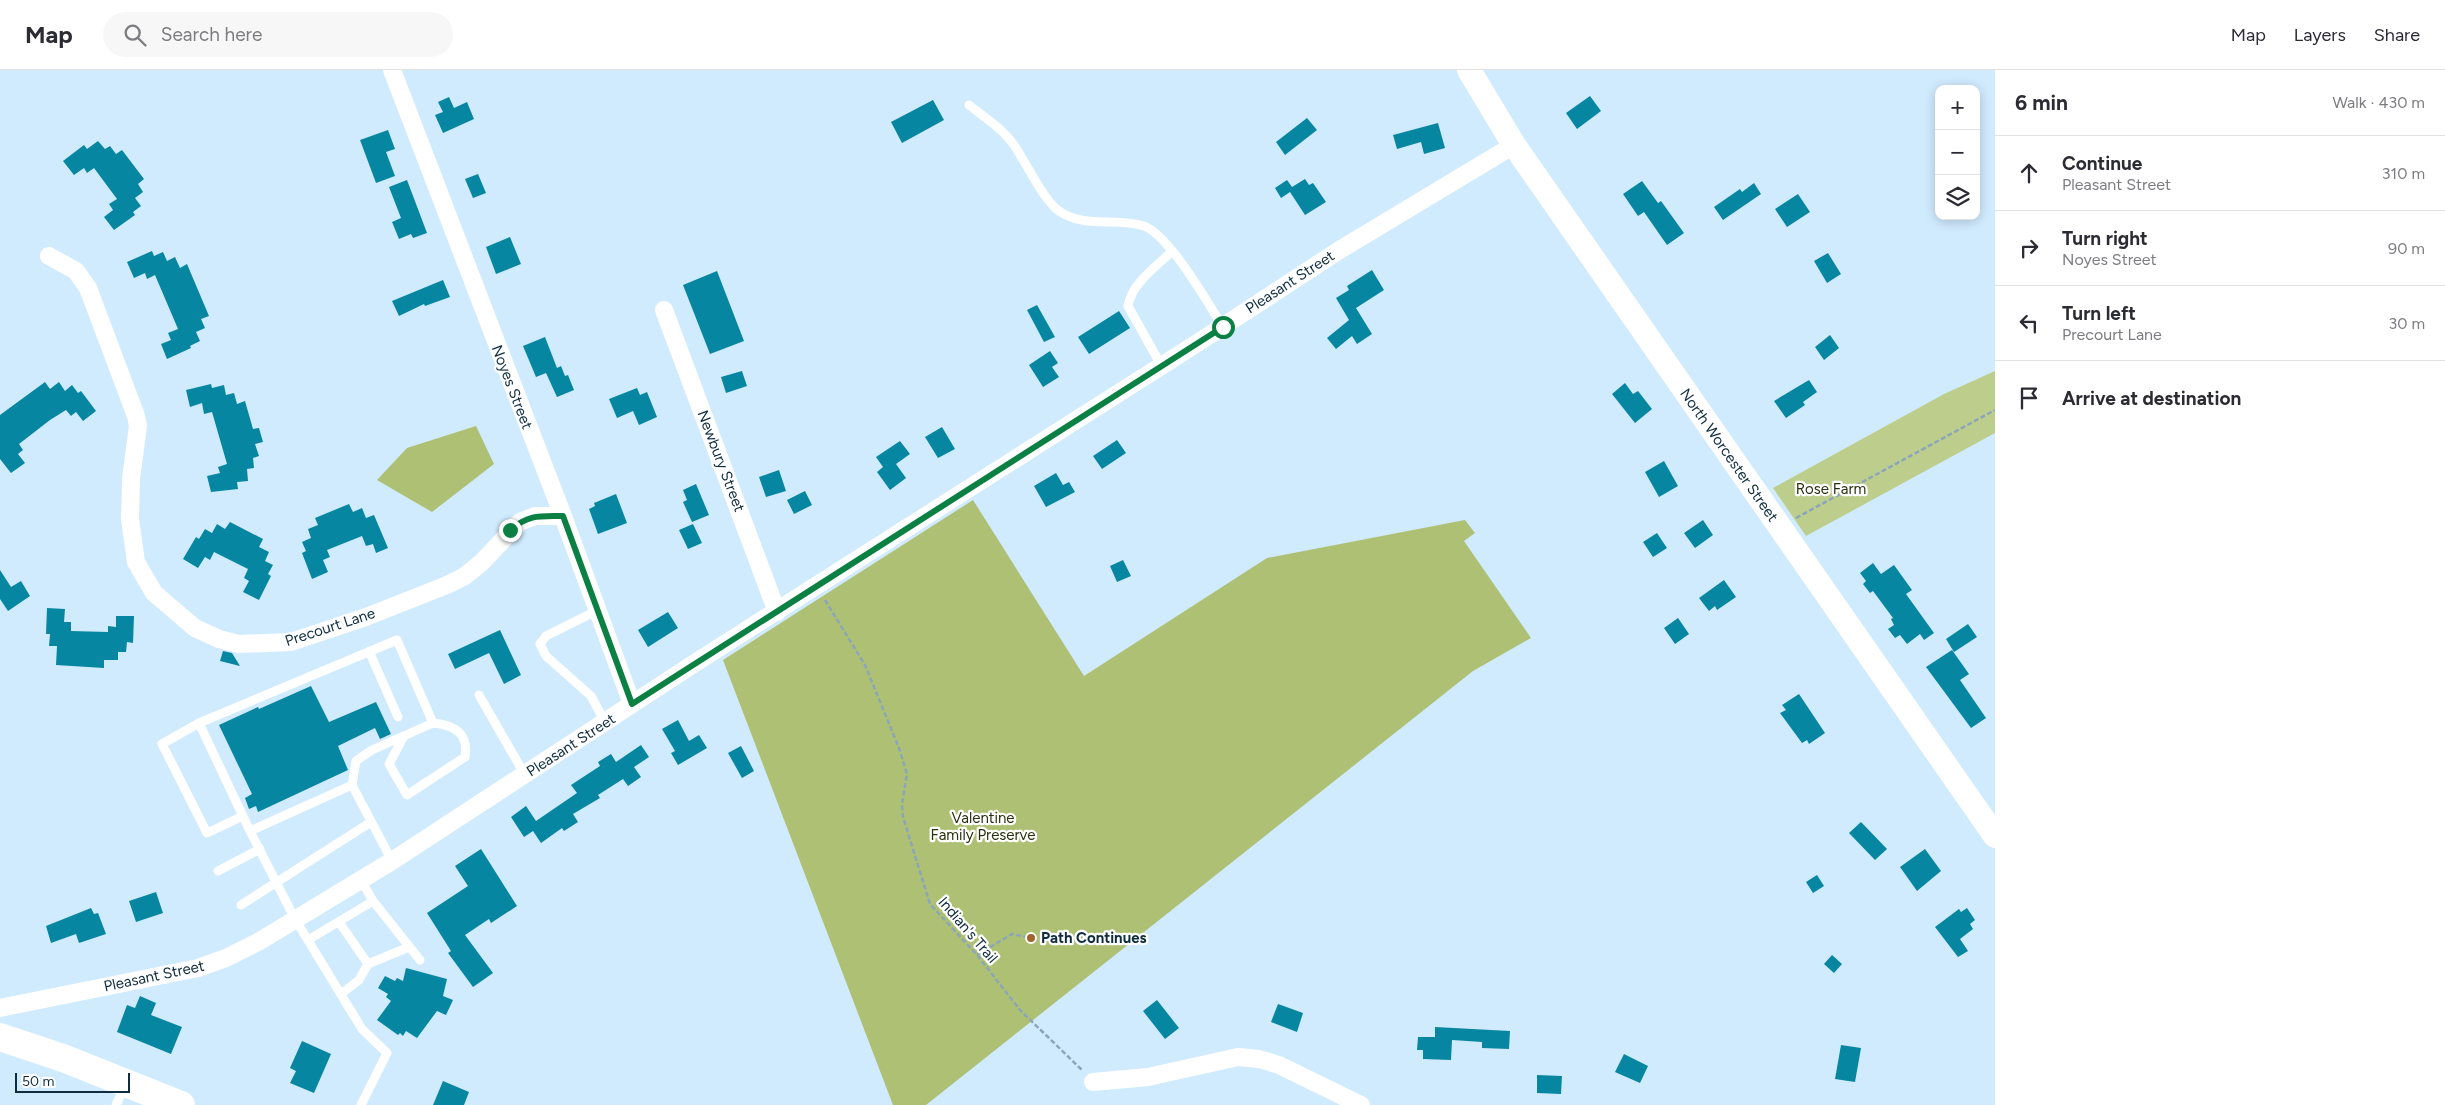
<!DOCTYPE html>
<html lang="en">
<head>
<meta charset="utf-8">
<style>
  :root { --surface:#fff; --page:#f7f7f7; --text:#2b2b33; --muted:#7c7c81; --line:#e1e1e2 }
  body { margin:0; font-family:Figtree,sans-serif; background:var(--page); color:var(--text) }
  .controls { position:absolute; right:15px; top:15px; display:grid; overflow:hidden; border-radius:10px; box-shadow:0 2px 12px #0003 }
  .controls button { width:45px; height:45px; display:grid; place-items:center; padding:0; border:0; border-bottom:1px solid var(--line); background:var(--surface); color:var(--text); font:25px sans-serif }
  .scale { position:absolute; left:15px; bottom:12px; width:115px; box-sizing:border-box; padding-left:5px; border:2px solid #0f2c3e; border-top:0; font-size:14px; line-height:18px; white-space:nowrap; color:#0f2c3e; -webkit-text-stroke:4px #fff; paint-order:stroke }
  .stop { position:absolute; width:15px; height:15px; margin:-11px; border:4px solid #0b8043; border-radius:50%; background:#fff }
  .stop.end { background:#0b8043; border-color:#fff; box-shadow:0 1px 5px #0008 }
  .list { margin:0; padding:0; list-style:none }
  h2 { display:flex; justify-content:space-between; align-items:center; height:65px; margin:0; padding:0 20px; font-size:21px }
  h2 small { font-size:16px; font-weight:400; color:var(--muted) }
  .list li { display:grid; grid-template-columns:32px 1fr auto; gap:15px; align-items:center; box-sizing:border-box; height:75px; padding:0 20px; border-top:1px solid var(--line) }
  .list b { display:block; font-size:19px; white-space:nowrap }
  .list p { margin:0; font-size:16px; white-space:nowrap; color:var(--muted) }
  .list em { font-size:16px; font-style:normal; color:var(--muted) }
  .icon { flex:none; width:28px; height:28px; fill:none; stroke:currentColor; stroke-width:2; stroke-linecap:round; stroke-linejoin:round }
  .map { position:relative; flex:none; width:1995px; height:1035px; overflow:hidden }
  header { display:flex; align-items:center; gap:30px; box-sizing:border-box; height:70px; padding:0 25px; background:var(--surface); border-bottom:1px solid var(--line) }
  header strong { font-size:24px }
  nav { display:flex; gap:28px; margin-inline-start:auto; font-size:18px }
  .search { width:350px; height:45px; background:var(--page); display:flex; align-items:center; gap:12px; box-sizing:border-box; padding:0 18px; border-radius:28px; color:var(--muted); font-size:19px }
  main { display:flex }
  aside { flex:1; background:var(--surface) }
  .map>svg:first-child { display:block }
</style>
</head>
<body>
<header>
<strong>Map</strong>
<div class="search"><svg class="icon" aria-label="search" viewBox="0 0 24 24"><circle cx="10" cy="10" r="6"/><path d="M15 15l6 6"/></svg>Search here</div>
<nav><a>Map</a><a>Layers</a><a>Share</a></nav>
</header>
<main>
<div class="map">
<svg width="1995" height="1035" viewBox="0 0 1995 1035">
  <rect width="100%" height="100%" fill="#d0eafe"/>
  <path fill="#bdce8c" d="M1995,301V363L1806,466L1773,418L1944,324Z"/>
  <path fill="#aec074" d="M476,356L494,394L432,442L377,410L407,378Z
    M973,430L1084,606L1267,488L1465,450L1475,463L1464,471L1531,568L1473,601L926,1035H893L723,590Z"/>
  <path fill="#0786a2" d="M1590,26L1601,41L1577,59L1566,43Z
    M449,27L454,38L467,32L474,49L443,63L435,45L443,42L438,32Z
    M933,30L944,50L902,73L891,52Z
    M1307,48L1317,60L1285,85L1276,72Z
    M1438,53L1445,78L1424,84L1421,72L1397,79L1393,65Z
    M388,60L395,79L386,82L395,106L376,113L360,70Z
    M98,71L105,79L110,76L116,84L122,80L144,109L138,114L143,122L135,128L141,136L133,142L135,145L114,160L104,147L113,140L109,134L117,129L94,98L87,103L84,98L74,105L63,91L84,75L87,79Z
    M478,104L486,123L473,128L465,109Z
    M1305,109L1309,115L1313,113L1326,132L1305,145L1290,122L1281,128L1275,118L1287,110L1292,117Z
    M407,110L427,163L413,168L411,164L399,169L392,152L401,148L389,117Z
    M1642,111L1658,133L1661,131L1684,163L1667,175L1644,142L1638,146L1623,124Z
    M1754,113L1761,124L1723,150L1714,137L1740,119L1742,122Z
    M1798,124L1810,142L1787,157L1775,139Z
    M510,167L521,194L496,204L486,177Z
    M152,181L154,186L163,182L167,191L175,187L180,198L187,194L209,246L201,249L205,258L196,262L200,271L190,276L191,278L167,289L161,274L171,270L168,263L178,259L155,205L147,209L145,203L134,208L127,192Z
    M1828,183L1841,204L1827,213L1814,191Z
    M1372,200L1384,220L1356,238L1372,264L1357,274L1352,266L1336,279L1327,268L1349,250L1336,228L1349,220L1347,216Z
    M717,201L744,271L710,284L683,215Z
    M443,210L450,227L425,236L424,234L399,246L392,231Z
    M1037,235L1055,267L1044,272L1027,240Z
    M1119,241L1130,258L1089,284L1078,267Z
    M1830,265L1839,278L1824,290L1815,277Z
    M545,267L557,298L561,296L565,306L568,305L574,320L557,327L546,303L536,307L523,276Z
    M1050,281L1058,293L1052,297L1059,307L1043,317L1029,295Z
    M742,301L747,316L726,323L721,307Z
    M1809,310L1817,322L1803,332L1805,335L1786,348L1774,331Z
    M45,312L50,319L59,312L65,321L72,315L78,323L81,321L96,341L83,351L76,342L71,346L66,340L50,350L19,374L23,380L18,384L25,393L11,403L0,389V345Z
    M1625,313L1633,324L1638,321L1652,339L1635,353L1612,324Z
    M211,314L212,318L224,315L226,325L234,323L237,334L245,331L253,359L259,358L263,372L255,374L259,386L253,388L254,398L247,399L248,411L237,412L238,419L211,422L207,406L220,403L218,397L227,394L212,342L204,344L202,333L190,337L186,320Z
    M637,318L640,325L647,322L657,347L639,355L633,341L617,348L609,329Z
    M942,357L955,379L938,388L925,367Z
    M1117,370L1126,383L1102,399L1093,386Z
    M900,371L910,384L896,394L906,408L890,420L877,402L883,397L876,387Z
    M1664,391L1678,416L1659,427L1645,402Z
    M779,400L786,421L766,427L759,407Z
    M1056,403L1063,415L1069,412L1075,422L1046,437L1034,416Z
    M696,414L709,445L692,452L683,432L687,430L683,420Z
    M805,421L812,435L794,444L787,430Z
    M616,424L627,453L598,464L589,439L595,436L594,433Z
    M349,434L353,442L362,438L366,448L374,445L388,478L376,483L373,474L366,476L362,466L327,480L330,487L323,490L328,502L312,509L302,483L306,481L302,472L311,468L308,459L318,455L315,448Z
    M1703,450L1713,465L1695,478L1684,463Z
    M230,452L263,469L259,477L269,482L265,491L273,495L268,504L271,506L259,530L243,522L249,511L244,508L248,499L214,482L210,490L205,487L198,498L183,489L196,467L199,469L205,459L212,463L217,454L225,459Z
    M693,454L702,473L688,479L679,460Z
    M1657,463L1667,478L1653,487L1643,472Z
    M1123,490L1131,506L1117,512L1110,496Z
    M1873,493L1881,504L1894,495L1912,520L1906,524L1934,563L1924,570L1920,564L1907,574L1900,565L1895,568L1888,559L1894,555L1891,549L1893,548L1873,521L1870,523L1863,514L1866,511L1860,503Z
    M0,500L11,517L21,511L30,526L8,541L0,529Z
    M1724,510L1736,527L1717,540L1715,536L1709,541L1699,528Z
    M47,538L65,539L64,552H71V561L108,562V556L116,557V546H134L133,573L127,572L126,582H118V590H104V598L56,595L57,576H49L50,564H46Z
    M668,542L678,558L648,577L638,560Z
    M1678,548L1689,564L1675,574L1664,558Z
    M1968,554L1977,567L1954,582L1946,569Z
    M500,560L521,605L504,614L489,583L455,599L448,584Z
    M1952,580L1969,604L1960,610L1986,648L1971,658L1926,597Z
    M223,581L232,583L240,596L220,591Z
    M311,616L329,652L376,632L391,664L380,669L375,658L338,676L348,700L258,742L256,736L249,739L245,728L252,724L219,655L258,637L259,639Z
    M1799,624L1825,663L1809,674L1807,670L1802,673L1780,643L1786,640L1782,635Z
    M678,650L689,671L699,665L707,678L678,695L671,683L675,681L662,659Z
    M641,675L649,687L634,697L641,707L628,716L623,709L598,725L600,728L573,744L578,752L564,761L562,758L541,773L533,761L524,767L511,747L526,736L536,751L577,723L571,715L600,696L598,692L611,684L616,692Z
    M741,676L754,701L742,708L728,683Z
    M1861,752L1887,779L1875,790L1849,763Z
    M481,779L517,836L491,853L489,849L465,865L493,903L473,917L448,883L451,881L427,843L468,816L455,796Z
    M1925,779L1941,801L1917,821L1900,797Z
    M1817,805L1824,816L1813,823L1806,812Z
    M156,822L163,843L136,852L129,831Z
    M91,838L94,844L98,843L106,864L79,873L76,864L51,873L46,856Z
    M1967,838L1975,850L1970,854L1973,859L1960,869L1968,881L1958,887L1935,857L1959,839L1961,842Z
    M1832,885L1842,894L1834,903L1824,894Z
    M406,898L447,909L443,926L453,930L446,945L437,941L417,968L406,961L403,966L400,963L398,965L377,950L391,931L386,927L388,924L378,918L385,906L395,911L397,908L403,911Z
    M140,926L156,933L151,945L182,957L171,984L117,962L127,935L135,938Z
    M1157,930L1179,958L1165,969L1143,941Z
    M1278,934L1303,943L1297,962L1271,952Z
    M1435,957L1510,961L1509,979L1482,978V972L1452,970L1451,990L1423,989V980H1417L1418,967H1435Z
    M302,971L331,984L314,1023L290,1013L296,1001L290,998Z
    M1841,975L1861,978L1855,1012L1835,1009Z
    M1624,984L1648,996L1640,1013L1615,1002Z
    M1537,1005L1562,1006L1561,1024L1537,1023Z
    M443,1011L469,1022L464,1035H433Z"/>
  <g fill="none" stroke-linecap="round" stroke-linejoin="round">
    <path stroke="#8ba6b9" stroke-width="2.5" stroke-dasharray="5 2.5" stroke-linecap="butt" d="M1796,448L1995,340
      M825,530L865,595L899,678L907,704L902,734L903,747L930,834L977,885L1020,940L1082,1000
      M977,885L1012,864L1031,868"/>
    <path stroke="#fff" stroke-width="9" d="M969,35C984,47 1003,59 1014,75C1025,91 1044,131 1059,141C1085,159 1116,147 1144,156C1169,165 1208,233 1223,257
      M1161,295L1128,236C1132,213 1155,198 1171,182
      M598,540L546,566L540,574L546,586L591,626L605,652
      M369,581L398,647
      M479,625L525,705
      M199,653L162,674L207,763L243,746
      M404,666L389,694L407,725L465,687C469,663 454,655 433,653
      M352,715L356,691L372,680L433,653L397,570L199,653L250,761L352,715L392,791
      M250,761L295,849L362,959L387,983L361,1035
      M218,801L260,779
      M373,831L420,890
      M241,835L371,752
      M339,852L368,894L409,877
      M308,870L373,831L361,810
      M341,924L359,910L368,894
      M116,1035L125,1016"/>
    <path stroke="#fff" stroke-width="18" d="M392,0L563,446L632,634
      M49,186L76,201L88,218L136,346L138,356L131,409L130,449L136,492L154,523L195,558L219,569L239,574L291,572L366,547L447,515L465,506L482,492L520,452L535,446H563
      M664,240L777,542
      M0,938L198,898L226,888L258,872L392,791L698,591L1202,270L1338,181L1514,75
      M1093,1012L1148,1007L1238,987L1259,989L1279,995L1361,1035"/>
    <path stroke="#fff" stroke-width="24" d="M1469,0L1514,75L1995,766"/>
    <path stroke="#fff" stroke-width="28" d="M0,967L63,988L181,1035"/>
  </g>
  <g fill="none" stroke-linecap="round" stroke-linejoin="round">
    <path stroke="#0b8043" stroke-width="6" d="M510,460C529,444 540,446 563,446L632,634L1223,257"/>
  </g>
  <circle fill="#a3642b" stroke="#fff" stroke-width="2" cx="1031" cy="868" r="5"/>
  <g text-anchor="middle" stroke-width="4.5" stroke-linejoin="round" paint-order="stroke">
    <g font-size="15" fill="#0f2c3e" stroke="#fff">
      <text transform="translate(1290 212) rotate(-33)" y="5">Pleasant Street</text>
      <text transform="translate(512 317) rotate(69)" y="5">Noyes Street</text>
      <text transform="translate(1729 385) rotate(55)" y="5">North Worcester Street</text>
      <text transform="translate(721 391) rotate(69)" y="5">Newbury Street</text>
      <text transform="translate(330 557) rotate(-18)" y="5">Precourt Lane</text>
      <text transform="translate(571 675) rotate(-33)" y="5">Pleasant Street</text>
      <text transform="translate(968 860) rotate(49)" y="5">Indian's Trail</text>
      <text transform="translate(154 906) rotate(-12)" y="5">Pleasant Street</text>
    </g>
    <g font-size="15" fill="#29300f" stroke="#fff">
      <text x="1831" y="424">Rose Farm</text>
      <text x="983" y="753">Valentine<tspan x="983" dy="17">Family Preserve</tspan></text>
    </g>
    <g font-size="15" font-weight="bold" fill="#0f2c3e" stroke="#fff" text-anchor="start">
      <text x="1041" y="873">Path Continues</text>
    </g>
  </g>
</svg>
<div class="controls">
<button>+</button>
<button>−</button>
<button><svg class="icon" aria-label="layers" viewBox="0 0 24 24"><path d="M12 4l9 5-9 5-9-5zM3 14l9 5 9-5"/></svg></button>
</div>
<div class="scale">50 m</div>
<div class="stop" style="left:1223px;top:257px"></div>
<div class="stop end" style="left:510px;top:460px"></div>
</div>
<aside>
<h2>6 min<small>Walk · 430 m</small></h2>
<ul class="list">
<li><svg class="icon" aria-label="ahead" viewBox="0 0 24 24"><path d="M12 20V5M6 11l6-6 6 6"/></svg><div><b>Continue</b><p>Pleasant Street</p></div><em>310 m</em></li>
<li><svg class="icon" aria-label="right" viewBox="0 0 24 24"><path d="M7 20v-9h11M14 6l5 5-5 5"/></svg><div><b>Turn right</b><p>Noyes Street</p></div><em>90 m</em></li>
<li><svg class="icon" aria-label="left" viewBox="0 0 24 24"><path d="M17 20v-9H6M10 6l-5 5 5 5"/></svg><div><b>Turn left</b><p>Precourt Lane</p></div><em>30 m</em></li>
<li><svg class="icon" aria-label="arrive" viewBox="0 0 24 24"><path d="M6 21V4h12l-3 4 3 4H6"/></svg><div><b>Arrive at destination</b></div></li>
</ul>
</aside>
</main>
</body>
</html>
